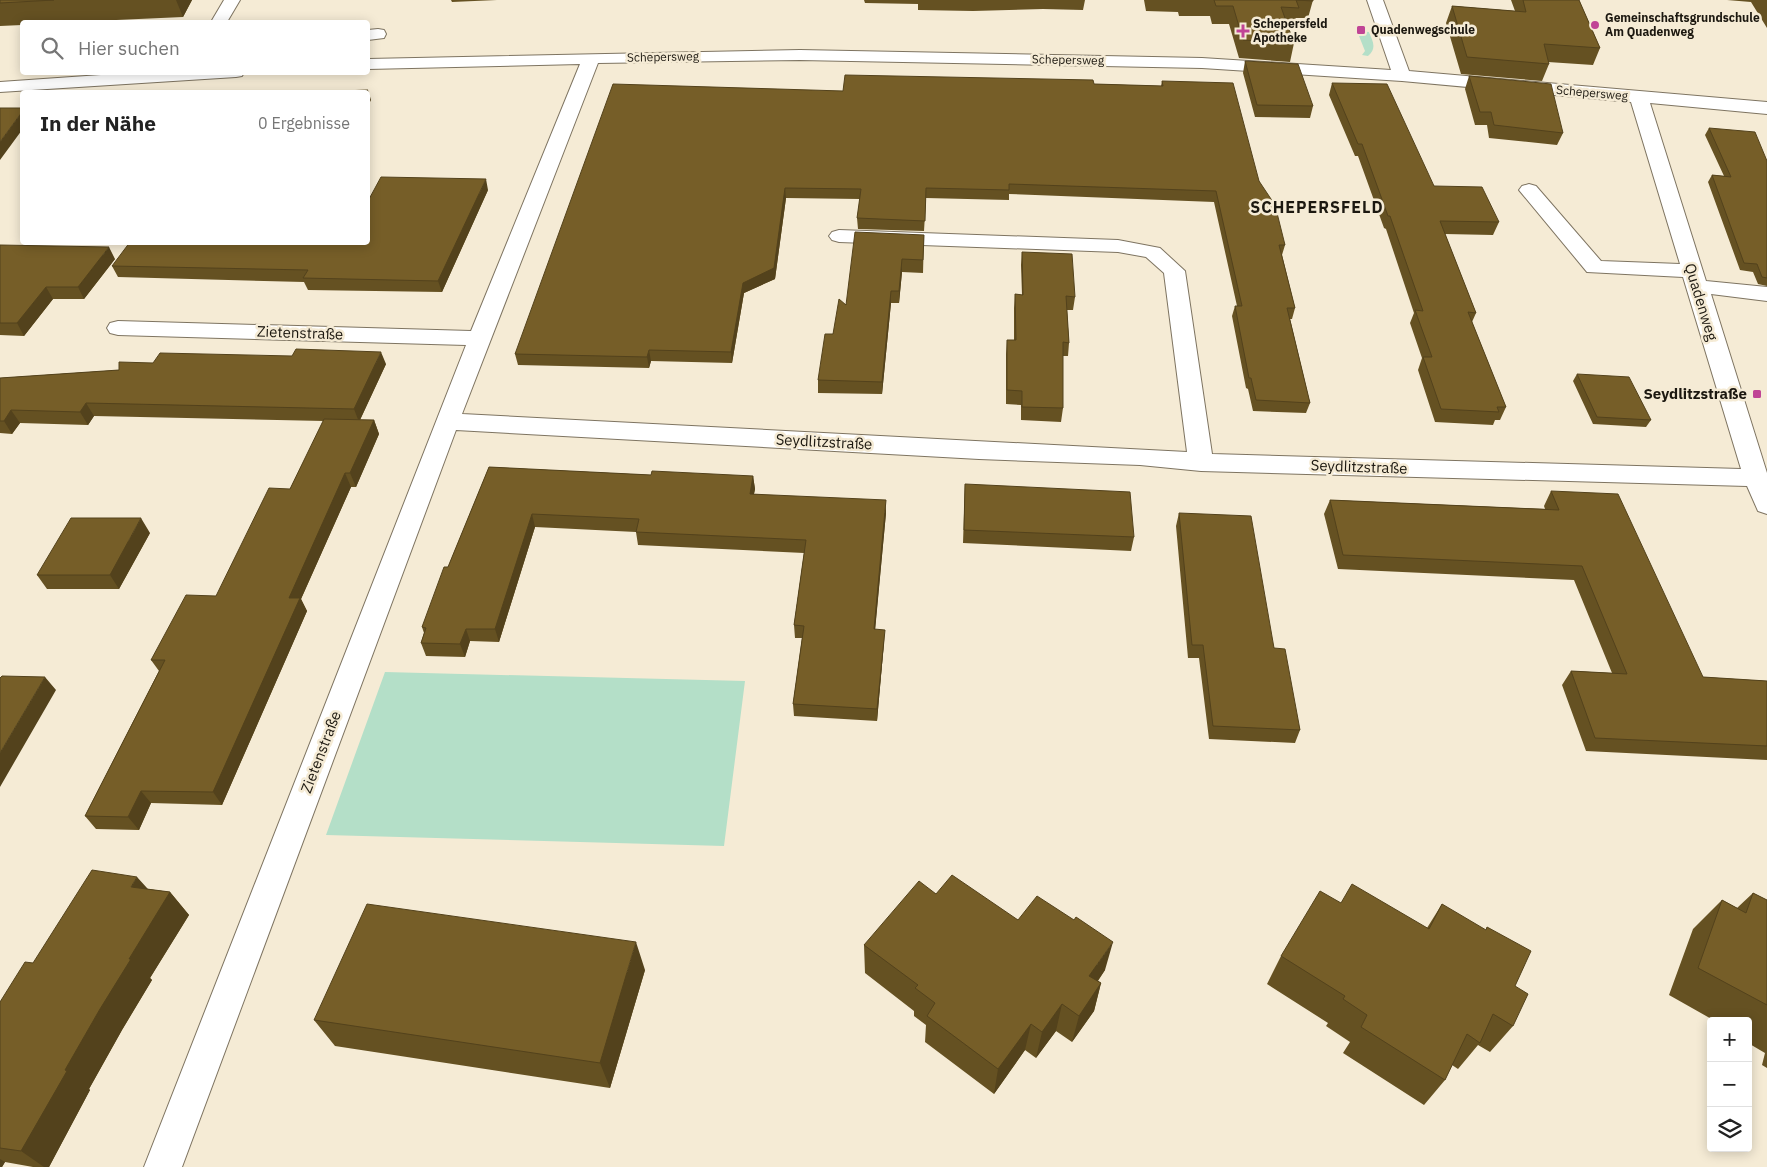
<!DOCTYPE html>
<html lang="de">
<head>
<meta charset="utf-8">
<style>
  :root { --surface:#fff; --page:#f6f6f6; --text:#222; --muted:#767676; --line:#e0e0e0 }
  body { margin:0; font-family:"IBM Plex Sans",sans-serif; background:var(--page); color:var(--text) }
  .controls { position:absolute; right:15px; bottom:15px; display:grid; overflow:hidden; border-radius:5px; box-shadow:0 2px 12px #0003 }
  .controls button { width:45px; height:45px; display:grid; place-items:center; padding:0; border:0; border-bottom:1px solid var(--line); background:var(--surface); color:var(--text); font:25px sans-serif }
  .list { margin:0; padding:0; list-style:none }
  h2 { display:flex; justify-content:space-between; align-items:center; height:65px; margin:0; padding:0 20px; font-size:21px }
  h2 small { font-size:16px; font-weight:400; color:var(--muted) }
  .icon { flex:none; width:28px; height:28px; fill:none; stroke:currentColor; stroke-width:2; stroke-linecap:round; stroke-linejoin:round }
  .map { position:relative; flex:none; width:1767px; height:1167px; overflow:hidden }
  .search { position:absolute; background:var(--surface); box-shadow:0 2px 12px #0003; left:20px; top:20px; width:350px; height:55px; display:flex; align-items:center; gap:12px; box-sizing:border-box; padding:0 18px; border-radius:5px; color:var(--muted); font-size:19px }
  .panel { position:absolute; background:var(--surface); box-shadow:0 2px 12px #0003; left:20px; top:90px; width:350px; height:155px; border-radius:5px }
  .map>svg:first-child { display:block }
</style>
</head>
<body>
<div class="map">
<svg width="1767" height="1167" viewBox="0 0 1767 1167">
  <rect width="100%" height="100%" fill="#f5ebd5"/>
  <path fill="#b4dfc8" d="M1357,31L1369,32C1373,42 1377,48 1368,56L1362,55L1365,51Z
    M385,672L745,681L724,846L326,835Z"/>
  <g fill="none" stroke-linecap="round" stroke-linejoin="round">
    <g stroke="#7e7461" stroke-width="2">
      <path id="minor" d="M224,0H240L227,22H211Z
        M1367,0H1383L1409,71L1767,102V114L1650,103L1706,281L1767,287V301L1711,294L1767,473V514L1758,511L1747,486L1201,471L1140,465L979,459L456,430L182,1167H144L466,345L118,335L110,333L107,328L110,323L118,321L471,331L580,64L368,69V59L800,50L1202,58L1391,70ZM800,60L1202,68L1402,81L1631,102L1680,264L1601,261L1536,186L1529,184L1522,186L1519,190L1587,272L1683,277L1741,469L1212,454L1185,271L1160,248L1118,240L839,230L832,232L829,236L832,240L839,242L1118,252L1146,257L1164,273L1187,452L462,414L598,63Z
        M378,29L384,30L386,34L384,38L368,40V30Z
        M144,72H244L242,76L236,77L0,92V82Z"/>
    </g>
    <use href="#minor" fill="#fff" fill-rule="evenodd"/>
  </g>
  <path fill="#655122" d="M0,0H192L183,17L72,22H22V25L0,26Z
    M451,0H497L452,2Z
    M864,0H1085L1083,10L1043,9L973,11L918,10V4L865,3Z
    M1144,0H1313L1308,18H1296L1294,26H1288L1294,43L1290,62L1239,58L1229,24H1212L1210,16H1179L1178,12L1146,11Z
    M1511,0H1579L1600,48L1593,65L1548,62L1549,64L1542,81L1461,74L1446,23L1452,6L1515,11Z
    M1727,0H1767V28L1751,2Z
    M1245,61L1313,106L1310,118L1255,117L1243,73Z
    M1469,76L1563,133L1557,145L1489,138L1487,125H1475L1465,89Z
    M1162,81L1259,181L1285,245L1282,255L1295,308L1292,319H1290L1310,403L1306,413L1253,411L1248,389L1246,388L1232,316L1235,306H1237L1214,202L1009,194V200L926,198L924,231L858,229L857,218L860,199L786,198L775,279L744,293L732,363L651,361L649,368L518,365L515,354L843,91L1094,84L1161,86Z
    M1332,83L1434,186L1499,222L1493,235L1445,234L1476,313L1472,322L1506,407L1500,420H1495L1493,425L1435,422L1418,370L1422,358L1410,323L1414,313L1386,229L1384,228L1358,156H1355L1329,95Z
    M1709,128L1767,161V286L1758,284L1753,272L1740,270L1708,182L1712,175L1724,176L1705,135Z
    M488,190L442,292L308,290L304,282L118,277L112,266L368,242Z
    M924,235L923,273L902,272L899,303H891L882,394L818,393V380L833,334L846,305Z
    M0,245L115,259L84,299H53L24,336L0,335Z
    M1022,252L1075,297L1073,310H1067L1069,343L1068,356H1063V408L1061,422L1021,420V405L1006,404V354L1007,340H1014V308L1015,294L1022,295L1021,265Z
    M153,363L386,364L360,420H374L379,434L356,487H351L301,599L307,611L222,805L151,803L139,830L96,829L85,816L159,671L151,660L216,596L290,489L324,421L94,416L88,425L20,423L12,434L0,433V378L119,370Z
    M1577,374L1651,420L1646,427L1593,424L1573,381Z
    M489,467L651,475L753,476L755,489L754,494L886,513L875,629L884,642L877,721L794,716L793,704L802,638H795L794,625L804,553L638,545L636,532L535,527L499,642L470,641L465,657L426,656L421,643L424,633L422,627L448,567Z
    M965,484L1134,537L1131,551L963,543Z
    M1551,491L1703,677L1767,681V760L1586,751L1562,685L1571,671L1612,673L1574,580L1338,569L1324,514L1330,500L1545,509L1544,506Z
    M1179,513L1274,648L1300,730L1295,743L1209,739L1199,658H1188L1176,526Z
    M150,533L119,589H47L37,575Z
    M148,889L170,892L189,915L150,978L152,980L122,1030L89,1089L90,1090L49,1167H33L5,1162L2,1167H0V1002L33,963Z
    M1753,893L1767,900V1068L1762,1065L1765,1053L1748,1043V1021H1715L1669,995L1693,929L1722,900L1737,908Z
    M936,894L1018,920L1105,970L1098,981L1101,983L1094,1011L1072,1042L1056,1031L1036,1058L1025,1050L994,1094L925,1042L926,1025L914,1016V1011L865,973L864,945Z
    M1341,903L1427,928L1442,904L1515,986L1513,1026L1490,1052L1478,1045L1458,1069L1452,1065L1445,1080L1424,1105L1343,1053L1350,1042L1326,1026L1328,1023L1267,984L1281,956Z
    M645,970L610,1088L335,1046L314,1020Z"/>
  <path fill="#53421c" d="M176,0H192L183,17Z
    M368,90L371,100L368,106V92H366Z
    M22,112V130L0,160V142Z
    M486,179L488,190L442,292L438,281Z
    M785,188L786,198L775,279L744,293L732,363L731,352L743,283Z
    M109,247L115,259L84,299L78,287Z
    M902,259V272L899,303V291Z
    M46,287L53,299L24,336L17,323Z
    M891,291V303L882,394V382Z
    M649,350L651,361L649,368L647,357Z
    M381,352L386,364L359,422L354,409Z
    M86,403L94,416L88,425L80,412Z
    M11,410L20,423L12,434L4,421Z
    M374,420L379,434L356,487L350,473Z
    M345,473L351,487L301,599L307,611L222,805L213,792L289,598Z
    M753,476L755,489L751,507L750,494Z
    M886,500V513L874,642V629Z
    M532,514L535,527L499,642L495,629Z
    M141,518L150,533L119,589L110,575Z
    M466,629L470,641L465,657L460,644Z
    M885,630L884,642L877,721V709Z
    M45,677L56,690L0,787V753Z
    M141,791L151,803L139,830L128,817Z
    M137,877L157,899L131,887Z
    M170,892L189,915L150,978L152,980L122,1030L89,1089L90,1090L49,1167H44L21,1151L65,1070L129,959Z
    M636,942L645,970L610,1088L600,1063Z
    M1113,942L1105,970L1082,1003L1089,976Z
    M1101,983L1094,1011L1072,1042L1079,1016Z
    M1062,1004L1056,1031L1036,1058L1042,1032Z
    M1031,1024L1025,1050L994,1094L998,1069Z
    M0,1159L5,1162L2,1167H0Z"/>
  <path fill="#765e28" stroke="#53421c" d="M0,0H54L0,3Z
    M1214,0H1313V1L1296,0L1299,8L1281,7L1294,43L1243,40L1233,6H1216Z
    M1523,0H1579L1600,48L1544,44L1549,64L1467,57L1452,6L1526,12Z
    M1245,61L1298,64L1313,106L1257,105Z
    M845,75L1093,80L1094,84L1163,86L1162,81L1233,83L1259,181L1275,205L1285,245H1279L1295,308H1287L1310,403L1256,400L1251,378H1249L1235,306H1242L1216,191L1009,184V190L926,188L925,221L857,218L861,189L785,188L774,268L743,283L731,352L649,350L647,357L515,354L613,84L843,91Z
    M1469,76L1551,84L1563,133L1494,125L1491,112H1480Z
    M1332,83L1387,84L1434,186L1482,187L1499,222L1440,221L1476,313L1468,312L1506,407H1497L1499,412L1441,409L1423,357H1432L1415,310L1423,311L1390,216H1388L1362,144H1358Z
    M368,90L366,92H317Z
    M0,108H22V112L0,142Z
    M1709,128L1755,132L1767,161V278L1762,277L1757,264L1744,263L1712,175L1731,177Z
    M381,177L486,179L438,281L303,278L308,270L112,266L130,242H368V201Z
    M855,232L924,235L923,260L902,259L899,291H891L882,382L818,380L825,334H833L839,299L846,305Z
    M0,245L109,247L78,287H46L17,323H0Z
    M1022,252L1072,254L1075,297L1066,296L1069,343L1063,342V408L1022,407V391L1007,390V340H1016L1015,294L1023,295Z
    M296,349L381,352L354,409L86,403L80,412L11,410L4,421H0V378L119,370V362L153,363L160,353L292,356Z
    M1577,374L1629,377L1651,420L1597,417Z
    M324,419L374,420L350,473H345L289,598H300L213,792L141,791L128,817L85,816L165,660H151L186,595L216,596L269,488L290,489Z
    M489,467L651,475L652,471L753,476L750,494L886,500L874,629L885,630L877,709L793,704L804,626L794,625L806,540L636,532L639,519L532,514L495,629H466L460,644L421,643L426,628L422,627L444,567H448Z
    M965,484L1130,492L1134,537L964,530Z
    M1551,491L1618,494L1703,677L1767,681V746L1595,738L1571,671L1627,674L1582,566L1343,555L1330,500L1559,510Z
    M1179,513L1251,516L1274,648L1285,649L1300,730L1213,726L1203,645H1192Z
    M71,518H141L110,575H37Z
    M2,676L45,677L0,753V678Z
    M92,870L137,877L131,887L170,892L129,959H131L100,1009L65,1070L67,1071L21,1151L0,1148V1002L25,962L33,963Z
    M952,875L1018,920L1037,896L1074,920L1076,917L1113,942L1089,976L1101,983L1079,1016L1062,1004L1042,1032L1031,1024L998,1069L927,1016L935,1003L915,988L918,985L864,945L919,881L936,894Z
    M1352,884L1429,929L1442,904L1486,930L1487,927L1531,951L1515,986L1528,994L1513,1026L1493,1014L1480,1043L1467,1034L1445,1080L1361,1027L1367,1015L1343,999L1345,996L1281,956L1320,891L1341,903Z
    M1753,893L1767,900V1005L1698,968L1722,900L1746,913Z
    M367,904L636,942L600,1063L314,1020Z"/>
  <g fill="#c04495" stroke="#f5ebd5" stroke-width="2">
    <circle cx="1595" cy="25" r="5"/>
    <rect x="1356" y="25" width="10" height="10" rx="2.5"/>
    <path d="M1240.5 23.5h5v5h5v5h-5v5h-5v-5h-5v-5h5z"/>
    <rect x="1752" y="389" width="10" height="10" rx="2.5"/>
  </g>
  <g text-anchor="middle" stroke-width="5" stroke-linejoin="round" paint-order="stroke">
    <g font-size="12" font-weight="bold" fill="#1c1810" stroke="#f5ebd5" text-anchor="start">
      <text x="1605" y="22">Gemeinschaftsgrundschule<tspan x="1605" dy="14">Am Quadenweg</tspan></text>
      <text x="1253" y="28">Schepersfeld<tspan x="1253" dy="14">Apotheke</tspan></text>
      <text x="1371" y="34">Quadenwegschule</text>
    </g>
    <g font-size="12" fill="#1c1810" stroke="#f5ebd5">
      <text transform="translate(663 57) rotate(-1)" y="4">Schepersweg</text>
      <text transform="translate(1068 60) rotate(1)" y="4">Schepersweg</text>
      <text transform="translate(1592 93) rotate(5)" y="4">Schepersweg</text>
    </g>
    <g font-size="15" fill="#1c1810" stroke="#f5ebd5">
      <text transform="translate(1701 302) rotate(73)" y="5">Quadenweg</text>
      <text transform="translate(300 333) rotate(2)" y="5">Zietenstraße</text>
      <text transform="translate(824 442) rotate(3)" y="5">Seydlitzstraße</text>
      <text transform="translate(1359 467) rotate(2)" y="5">Seydlitzstraße</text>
      <text transform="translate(321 752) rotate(-69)" y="5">Zietenstraße</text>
    </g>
    <g font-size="15" font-weight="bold" fill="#1c1810" stroke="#f5ebd5" text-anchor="end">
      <text x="1747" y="399">Seydlitzstraße</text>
    </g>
    <g font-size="16" font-weight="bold" letter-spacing="1" fill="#1c1810" stroke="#f5ebd5">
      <text x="1317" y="213">SCHEPERSFELD</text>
    </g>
  </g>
</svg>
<div class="controls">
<button>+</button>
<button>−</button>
<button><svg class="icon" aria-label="layers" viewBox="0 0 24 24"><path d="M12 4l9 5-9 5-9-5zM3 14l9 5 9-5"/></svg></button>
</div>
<div class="search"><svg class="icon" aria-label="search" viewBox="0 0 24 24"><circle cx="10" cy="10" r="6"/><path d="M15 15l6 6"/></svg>Hier suchen</div>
<section class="panel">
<h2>In der Nähe<small>0 Ergebnisse</small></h2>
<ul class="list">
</ul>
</section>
</div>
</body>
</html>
